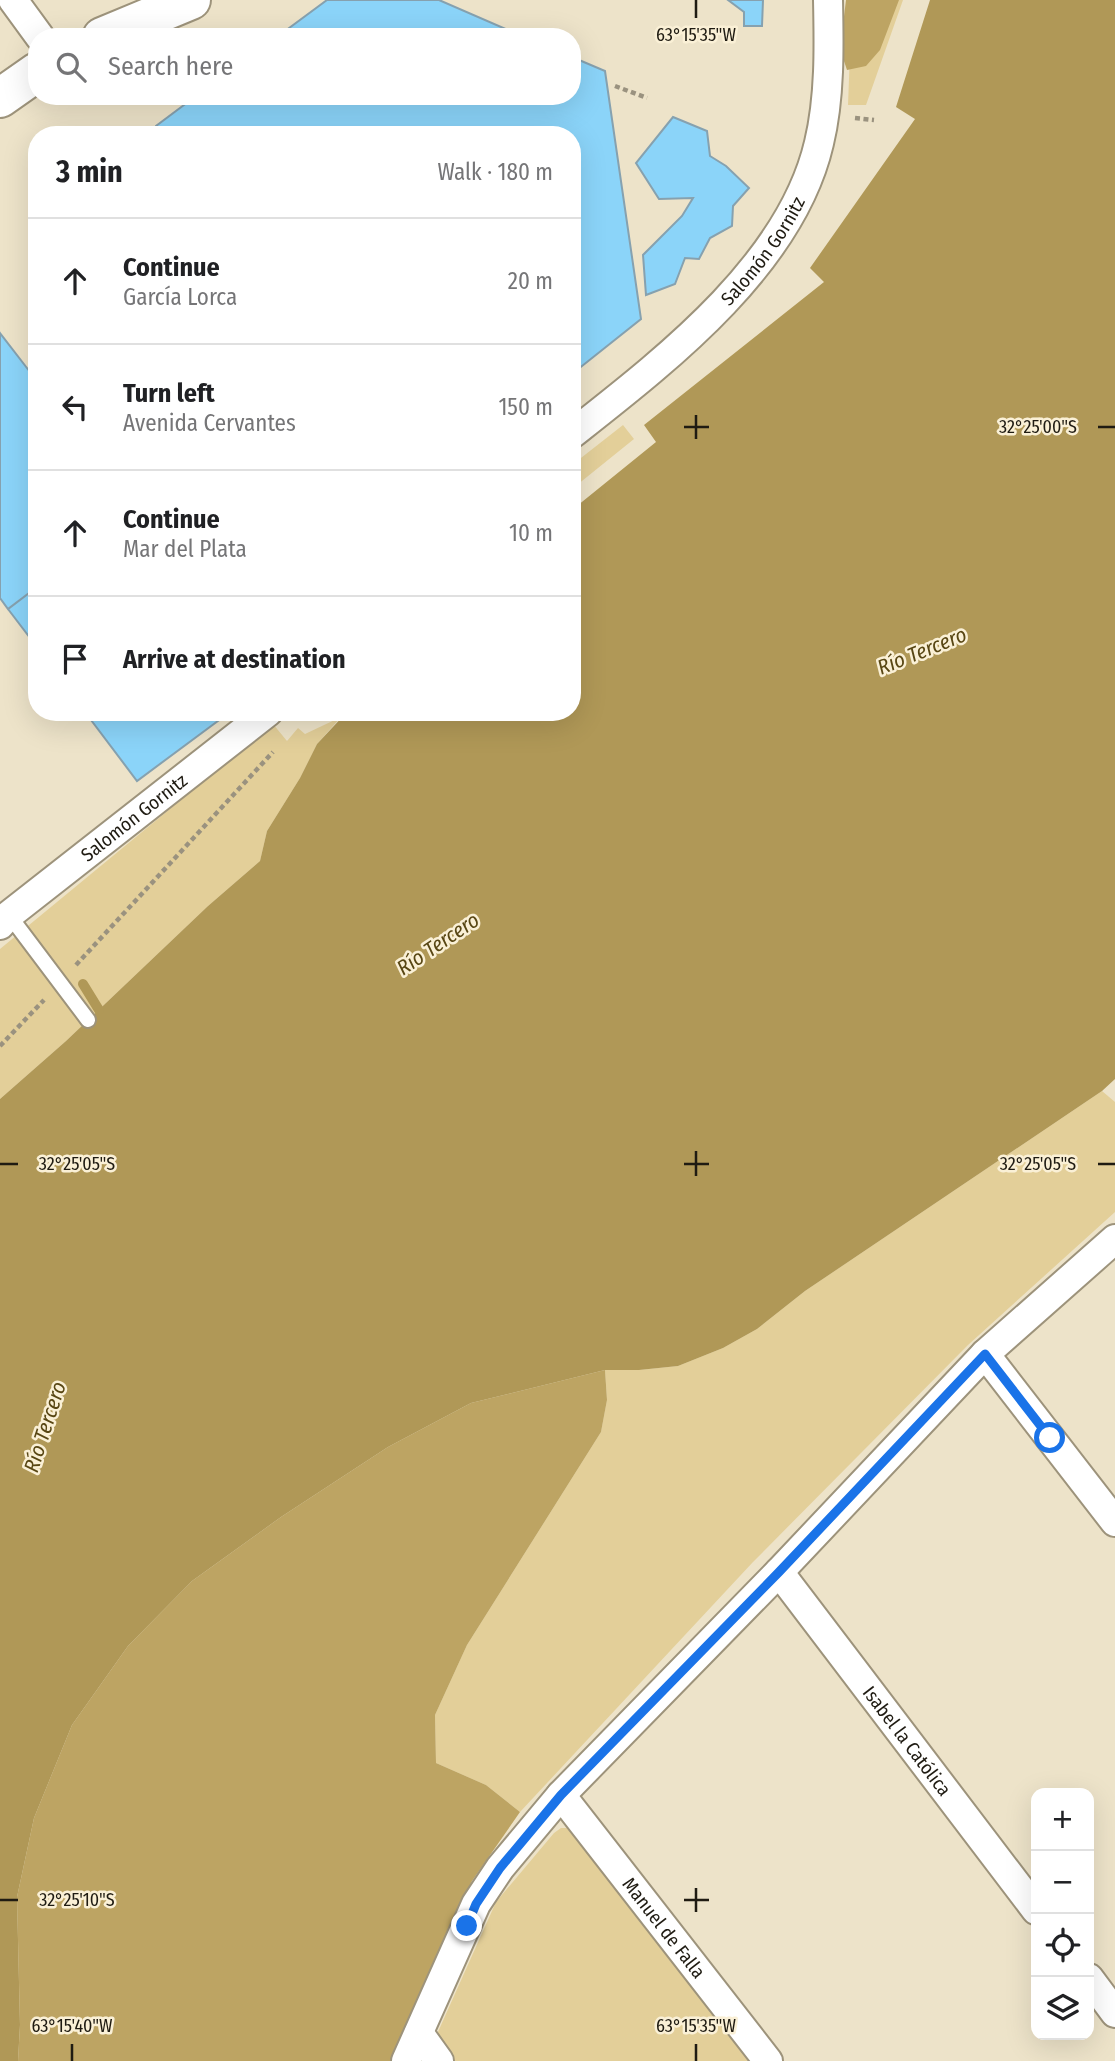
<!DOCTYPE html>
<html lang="en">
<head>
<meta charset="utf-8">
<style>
  :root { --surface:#fff; --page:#f6f6f6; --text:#202124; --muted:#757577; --line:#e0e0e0 }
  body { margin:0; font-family:"Fira Sans Condensed",sans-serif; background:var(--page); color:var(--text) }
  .controls { position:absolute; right:21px; bottom:21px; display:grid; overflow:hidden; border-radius:14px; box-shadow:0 7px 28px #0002 }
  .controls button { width:63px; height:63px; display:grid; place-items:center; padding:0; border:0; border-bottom:2px solid var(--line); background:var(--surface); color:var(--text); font:35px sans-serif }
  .stop { position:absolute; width:21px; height:21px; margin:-16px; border:5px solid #1a73e8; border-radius:50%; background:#fff }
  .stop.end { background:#1a73e8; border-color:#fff; box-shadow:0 2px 7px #0008 }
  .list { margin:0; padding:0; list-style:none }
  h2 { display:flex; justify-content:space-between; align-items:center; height:91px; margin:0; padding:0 28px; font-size:30px }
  h2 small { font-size:23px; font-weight:400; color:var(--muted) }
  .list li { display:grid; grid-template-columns:46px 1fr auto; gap:21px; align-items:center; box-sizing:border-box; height:126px; padding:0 28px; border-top:2px solid var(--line) }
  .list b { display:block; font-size:26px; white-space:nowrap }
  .list p { margin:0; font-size:23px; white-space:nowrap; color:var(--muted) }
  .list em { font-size:23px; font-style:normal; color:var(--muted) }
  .icon { flex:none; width:38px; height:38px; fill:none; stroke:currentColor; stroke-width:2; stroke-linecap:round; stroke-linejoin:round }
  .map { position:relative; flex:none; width:1115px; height:2061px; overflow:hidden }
  .search { position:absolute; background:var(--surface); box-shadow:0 7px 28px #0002; left:28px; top:28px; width:553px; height:77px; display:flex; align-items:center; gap:18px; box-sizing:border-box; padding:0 24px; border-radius:28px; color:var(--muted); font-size:26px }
  .panel { position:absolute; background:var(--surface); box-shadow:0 7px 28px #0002; left:28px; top:126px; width:553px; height:595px; border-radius:28px }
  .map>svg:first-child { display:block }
</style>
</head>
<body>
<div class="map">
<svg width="1115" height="2061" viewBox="0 0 1115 2061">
  <rect width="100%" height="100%" fill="#ede3c9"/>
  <path fill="#e3cf99" d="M852,0H903L866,105H848Z
    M623,425L634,439L572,489V465Z
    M341,717L317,744L300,778L267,831L260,861L208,906L66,1041L0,1099V949L273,724L287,741L298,728L305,734Z
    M1102,1091L1115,1102V1212L968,1345L753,1562L520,1812L486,1785L436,1763L435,1715L467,1645L601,1432L607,1400L605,1370H639L678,1366L723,1348L757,1329L805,1291Z
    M561,1828H567L575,1832L753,2061H425L496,1902L554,1833Z"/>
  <path fill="#bda463" d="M846,0H899L880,50L866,66L847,70L840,49Z
    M605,1370L607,1400L601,1432L467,1645L435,1715L436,1763L486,1785L520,1812L472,1881L390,2061H18L20,2025L17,1897L34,1818L72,1725L128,1646L192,1581L281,1517L388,1447L471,1403Z"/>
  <path fill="#b09857" d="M930,0H1115V1079L1102,1091L805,1291L757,1329L723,1348L678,1366L639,1370H605L471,1403L388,1447L281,1517L192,1581L128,1646L72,1725L34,1818L17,1897L20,2025L18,2061H0V1099L66,1041L208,906L260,861L267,831L300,778L317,744L347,712H572V510L656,442L644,425L824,282L810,268L915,119L896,107Z"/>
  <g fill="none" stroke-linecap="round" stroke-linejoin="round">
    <path stroke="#b09857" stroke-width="10" d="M83,984L99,1010"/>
  </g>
  <path fill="#8bd4f9" stroke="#86a1af" stroke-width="2" d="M327,0H439L524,37H277Z
    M728,0H763L762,26H744V12Z
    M572,57L605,71L641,319L572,374V135H157L156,126L196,96H572Z
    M673,117L707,131L710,156L726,166L749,188L733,206L732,226L710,238L699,259L685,258L675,284L646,295L643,255L682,216L693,198L659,199L636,163Z
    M0,333L37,381V587L8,609L0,598Z
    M37,587V647L8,609Z
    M85,712H230L137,781Z"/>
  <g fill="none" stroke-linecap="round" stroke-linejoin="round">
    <g stroke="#9d937b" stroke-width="18">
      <path id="lane" d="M9,915L88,1020"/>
    </g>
    <g stroke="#9d937b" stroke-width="32">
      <g id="street">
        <path d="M13,0L40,37"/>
        <path id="s1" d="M572,434C666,360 791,264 819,143C830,98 829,46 828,0"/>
        <path id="s2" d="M0,925L9,915L268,712"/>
        <path d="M985,1354L1115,1522"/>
        <path id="s3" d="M779,1572L1036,1910"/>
        <path id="s4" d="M561,1795L768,2061"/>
        <path d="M1089,1978L1115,2013"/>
        <path d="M419,2033L439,2061"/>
        <path d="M406,2061L476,1904L500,1868L561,1795L779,1572L985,1354L1115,1239"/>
      </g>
    </g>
    <g stroke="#9d937b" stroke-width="42">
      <path id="secondary" d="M102,37L191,0
        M0,98L37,72"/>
    </g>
    <path stroke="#9a927f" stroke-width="4.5" stroke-dasharray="5 3.5" stroke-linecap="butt" d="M615,86L647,98
      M855,118L874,120
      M76,965L273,752
      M0,1046L44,1000"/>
    <use href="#lane" stroke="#fff" stroke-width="14"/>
    <use href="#street" stroke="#fff" stroke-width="28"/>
    <use href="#secondary" stroke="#fff" stroke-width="38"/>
  </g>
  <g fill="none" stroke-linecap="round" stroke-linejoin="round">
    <path stroke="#1a73e8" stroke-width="9" d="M467,1926L476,1904L500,1868L561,1795L779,1572L985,1354L1050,1438"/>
  </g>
  <path fill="none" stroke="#1f1b12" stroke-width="2.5" d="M696,0V18M696,415V439M684,427H709M1098,427H1115M696,1151V1176M0,1164H18M684,1164H709M1098,1164H1115M696,1888V1912M0,1900H18M684,1900H709M72,2044V2061M696,2044V2061"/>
  <g text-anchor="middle" stroke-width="5" stroke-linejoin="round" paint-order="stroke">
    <g font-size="19" fill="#1f1b12" stroke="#faf0d6">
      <text dy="7" stroke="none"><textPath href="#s1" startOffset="266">Salomón Gornitz</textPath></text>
      <text dy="7" stroke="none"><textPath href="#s2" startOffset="172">Salomón Gornitz</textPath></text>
      <text dy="7" stroke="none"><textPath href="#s3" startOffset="212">Isabel la Católica</textPath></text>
      <text dy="7" stroke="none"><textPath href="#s4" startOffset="168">Manuel de Falla</textPath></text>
    </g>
    <g font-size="21" font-style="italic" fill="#584613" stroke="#faf0d6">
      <text transform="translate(922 651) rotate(-22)" y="7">Río Tercero</text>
      <text transform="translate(438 944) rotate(-34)" y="7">Río Tercero</text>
      <text transform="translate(45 1427) rotate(-72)" y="7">Río Tercero</text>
    </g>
  </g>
  <g font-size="18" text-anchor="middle" fill="#1f1b12" stroke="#faf0d6" stroke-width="5" stroke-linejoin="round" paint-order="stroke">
    <text x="696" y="41">63°15'35"W</text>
    <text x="1038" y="433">32°25'00"S</text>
    <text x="77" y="1170">32°25'05"S</text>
    <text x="1038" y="1170">32°25'05"S</text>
    <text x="77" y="1906">32°25'10"S</text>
    <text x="72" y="2032">63°15'40"W</text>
    <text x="696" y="2032">63°15'35"W</text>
  </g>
</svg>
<div class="controls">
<button>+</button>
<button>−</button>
<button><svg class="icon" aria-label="locate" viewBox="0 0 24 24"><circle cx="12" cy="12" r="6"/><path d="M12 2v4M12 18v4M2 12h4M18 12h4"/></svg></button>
<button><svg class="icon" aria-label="layers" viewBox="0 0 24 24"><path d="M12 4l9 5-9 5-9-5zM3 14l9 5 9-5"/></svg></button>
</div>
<div class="stop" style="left:1050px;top:1438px"></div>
<div class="stop end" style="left:467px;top:1926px"></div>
<div class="search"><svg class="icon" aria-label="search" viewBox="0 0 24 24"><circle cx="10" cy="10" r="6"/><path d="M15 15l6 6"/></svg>Search here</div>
<section class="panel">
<h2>3 min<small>Walk · 180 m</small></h2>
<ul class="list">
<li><svg class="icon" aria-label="ahead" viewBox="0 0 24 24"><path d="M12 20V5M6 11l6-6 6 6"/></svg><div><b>Continue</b><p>García Lorca</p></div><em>20 m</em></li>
<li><svg class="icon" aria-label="left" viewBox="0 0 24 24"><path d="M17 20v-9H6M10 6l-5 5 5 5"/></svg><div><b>Turn left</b><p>Avenida Cervantes</p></div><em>150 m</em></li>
<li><svg class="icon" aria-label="ahead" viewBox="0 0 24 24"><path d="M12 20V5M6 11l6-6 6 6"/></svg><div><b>Continue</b><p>Mar del Plata</p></div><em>10 m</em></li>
<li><svg class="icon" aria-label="arrive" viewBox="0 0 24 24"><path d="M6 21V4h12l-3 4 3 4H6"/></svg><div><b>Arrive at destination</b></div></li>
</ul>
</section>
</div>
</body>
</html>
